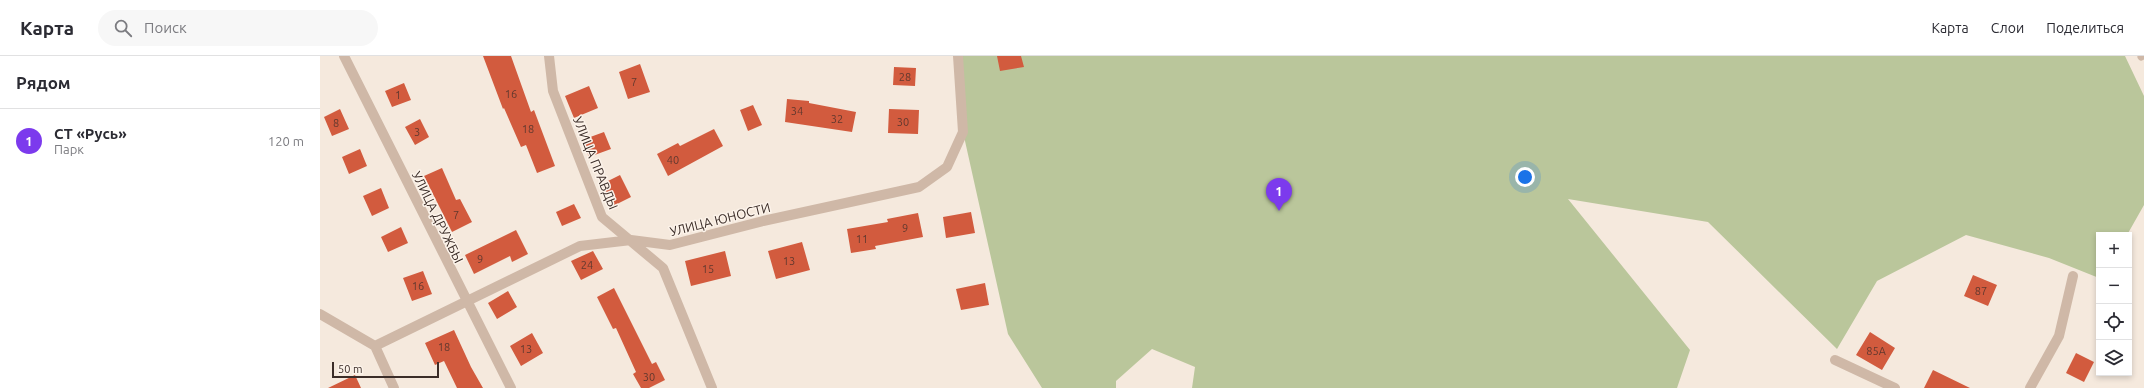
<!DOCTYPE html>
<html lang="ru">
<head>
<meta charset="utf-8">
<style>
  :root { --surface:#fff; --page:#f7f7f7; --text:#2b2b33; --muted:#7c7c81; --line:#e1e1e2; --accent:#7c3aed }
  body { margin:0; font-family:Ubuntu,sans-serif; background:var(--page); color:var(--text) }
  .controls { position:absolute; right:12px; bottom:12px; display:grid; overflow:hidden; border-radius:0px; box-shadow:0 2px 6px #0003 }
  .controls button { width:36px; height:36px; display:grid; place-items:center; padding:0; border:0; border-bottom:1px solid var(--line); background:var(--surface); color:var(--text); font:20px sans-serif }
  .scale { position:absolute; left:12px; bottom:10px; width:107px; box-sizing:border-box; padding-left:4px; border:2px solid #3b2d28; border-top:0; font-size:11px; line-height:14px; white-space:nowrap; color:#3b2d28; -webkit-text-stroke:3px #fcf3ea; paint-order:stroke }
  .you { position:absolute; left:1205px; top:121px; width:14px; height:14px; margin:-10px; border:3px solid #fff; border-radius:50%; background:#1a73e8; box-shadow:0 0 0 6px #1a73e833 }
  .badge { display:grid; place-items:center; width:26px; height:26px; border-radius:50%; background:var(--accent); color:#fff; font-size:13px; font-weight:700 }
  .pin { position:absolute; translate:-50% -33px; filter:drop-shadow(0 1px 2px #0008) }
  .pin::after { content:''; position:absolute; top:21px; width:14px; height:12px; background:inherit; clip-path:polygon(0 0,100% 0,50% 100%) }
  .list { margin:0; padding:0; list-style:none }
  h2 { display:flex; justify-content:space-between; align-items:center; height:52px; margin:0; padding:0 16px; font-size:17px }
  h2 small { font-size:13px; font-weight:400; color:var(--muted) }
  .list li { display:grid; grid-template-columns:26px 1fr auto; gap:12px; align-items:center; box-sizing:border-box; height:64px; padding:0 16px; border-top:1px solid var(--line) }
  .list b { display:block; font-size:15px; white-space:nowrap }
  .list p { margin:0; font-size:13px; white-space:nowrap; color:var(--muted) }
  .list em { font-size:13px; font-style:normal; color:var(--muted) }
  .icon { flex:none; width:22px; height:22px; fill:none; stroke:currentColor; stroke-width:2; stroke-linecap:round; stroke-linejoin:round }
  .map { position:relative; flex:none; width:1824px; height:332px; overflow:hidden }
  header { display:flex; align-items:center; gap:24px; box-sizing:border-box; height:56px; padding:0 20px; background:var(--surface); border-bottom:1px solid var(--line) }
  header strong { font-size:19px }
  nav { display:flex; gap:22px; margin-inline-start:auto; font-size:14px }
  .search { width:280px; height:36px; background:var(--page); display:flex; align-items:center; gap:10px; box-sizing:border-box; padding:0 14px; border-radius:22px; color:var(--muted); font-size:15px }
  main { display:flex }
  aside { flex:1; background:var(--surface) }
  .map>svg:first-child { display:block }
</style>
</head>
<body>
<header>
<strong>Карта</strong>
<div class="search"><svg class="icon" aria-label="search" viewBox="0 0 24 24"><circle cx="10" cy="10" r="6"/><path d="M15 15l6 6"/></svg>Поиск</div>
<nav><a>Карта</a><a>Слои</a><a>Поделиться</a></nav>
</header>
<main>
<aside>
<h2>Рядом<small></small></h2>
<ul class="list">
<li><span class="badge">1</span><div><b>СТ «Русь»</b><p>Парк</p></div><em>120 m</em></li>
</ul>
</aside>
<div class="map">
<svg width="1824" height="332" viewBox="0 0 1824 332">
  <rect width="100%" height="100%" fill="#f5e9dd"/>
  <path fill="#bac69b" d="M638,0H1805L1824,40V149L1807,179H1779V222L1729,202L1646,179L1557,225L1517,293L1388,166L1248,143L1370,294L1357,332H872L875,311L832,293L796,325V332H722L688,278L643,76Z"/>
  <path fill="#d25b3e" d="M163,0H191L211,56L214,54L235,110L217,117L206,89L201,91L184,52L183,53Z
    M677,0H701L704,11L680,15Z
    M320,8L330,36L308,43L299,16Z
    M574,11L596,12L595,30L573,29Z
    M84,27L91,44L72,51L65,35Z
    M269,30L278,52L254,62L245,40Z
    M467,43L489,45V47L536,56L532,76L465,66Z
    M433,49L442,69L428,75L420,54Z
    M20,53L29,73L12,80L4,61Z
    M569,53L599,54L598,78L568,77Z
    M100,63L109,81L95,89L85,71Z
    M394,73L403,90L348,120L337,98L358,87L360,90Z
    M284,76L291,93L269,101L262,84Z
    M40,93L47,110L29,118L22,101Z
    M122,112L136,144L140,143L152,166L132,176L104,120Z
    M300,119L311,141L293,150L282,128Z
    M61,132L69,152L52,160L43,140Z
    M254,148L261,162L242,170L236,156Z
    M651,156L655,177L626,182L623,161Z
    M598,157L603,181L555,190L556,193L531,197L527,173L568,166L567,163Z
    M81,171L88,187L68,196L61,181Z
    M196,174L208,198L192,206L190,200L154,218L145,199Z
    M482,186L490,214L456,223L448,195Z
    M273,195L283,213L261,224L251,205Z
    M405,195L411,220L371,230L365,205Z
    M103,215L112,238L92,245L83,222Z
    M1653,219L1677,229L1668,250L1644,240Z
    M665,227L669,249L641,254L636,233Z
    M294,232L332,308L336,306L345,324L329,332H321L313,318L316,316L296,272L293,273L277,241Z
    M188,235L197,251L177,263L168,247Z
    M134,274L151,311L163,332H137L124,305L115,309L105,287Z
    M1550,276L1575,292L1562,314L1536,299Z
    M212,277L223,297L201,310L190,290Z
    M1756,297L1774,306L1764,326L1746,317Z
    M1613,314L1650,332H1604Z
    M35,319L41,332H8Z"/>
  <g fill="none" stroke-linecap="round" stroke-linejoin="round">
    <path stroke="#cfb8a7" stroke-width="7" d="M1821,1L1823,0"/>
    <path stroke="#cfb8a7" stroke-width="10" d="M24,0L191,332
      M229,0L233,35L282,161L343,212L392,332
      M0,258L55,290L74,332
      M55,290L260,190L311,184L350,189L443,165L599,131L627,111L643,76L638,0
      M1515,304L1575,332
      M1710,332L1739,280L1753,220"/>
  </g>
  <g text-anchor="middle" stroke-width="3" stroke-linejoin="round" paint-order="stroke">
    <g font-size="11" fill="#61382e">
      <text x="585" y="25">28</text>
      <text x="314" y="30">7</text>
      <text x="191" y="42">16</text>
      <text x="78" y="43">1</text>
      <text x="477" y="59">34</text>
      <text x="517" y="67">32</text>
      <text x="583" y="70">30</text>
      <text x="16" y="71">8</text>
      <text x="208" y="77">18</text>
      <text x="97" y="80">3</text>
      <text x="353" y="108">40</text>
      <text x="136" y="163">7</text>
      <text x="585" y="176">9</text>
      <text x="542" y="187">11</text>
      <text x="160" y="207">9</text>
      <text x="469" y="209">13</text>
      <text x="267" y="213">24</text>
      <text x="388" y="217">15</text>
      <text x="98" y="234">16</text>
      <text x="1661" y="239">87</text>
      <text x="124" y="295">18</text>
      <text x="206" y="297">13</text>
      <text x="1556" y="299">85А</text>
      <text x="329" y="325">30</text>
    </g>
    <g font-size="13" fill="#3b2d28" stroke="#fcf3ea">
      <text transform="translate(276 107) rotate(68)" y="5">УЛИЦА ПРАВДЫ</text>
      <text transform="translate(118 161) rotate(64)" y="5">УЛИЦА ДРУЖБЫ</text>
      <text transform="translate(400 163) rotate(-14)" y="5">УЛИЦА ЮНОСТИ</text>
    </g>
  </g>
</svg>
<div class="controls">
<button>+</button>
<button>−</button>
<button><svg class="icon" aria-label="locate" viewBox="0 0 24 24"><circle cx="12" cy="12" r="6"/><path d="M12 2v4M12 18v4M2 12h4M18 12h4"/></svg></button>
<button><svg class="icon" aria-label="layers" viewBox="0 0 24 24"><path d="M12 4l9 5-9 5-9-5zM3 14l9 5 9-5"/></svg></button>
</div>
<div class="scale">50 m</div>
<div class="you"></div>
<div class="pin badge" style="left:959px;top:155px">1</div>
</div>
</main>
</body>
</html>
